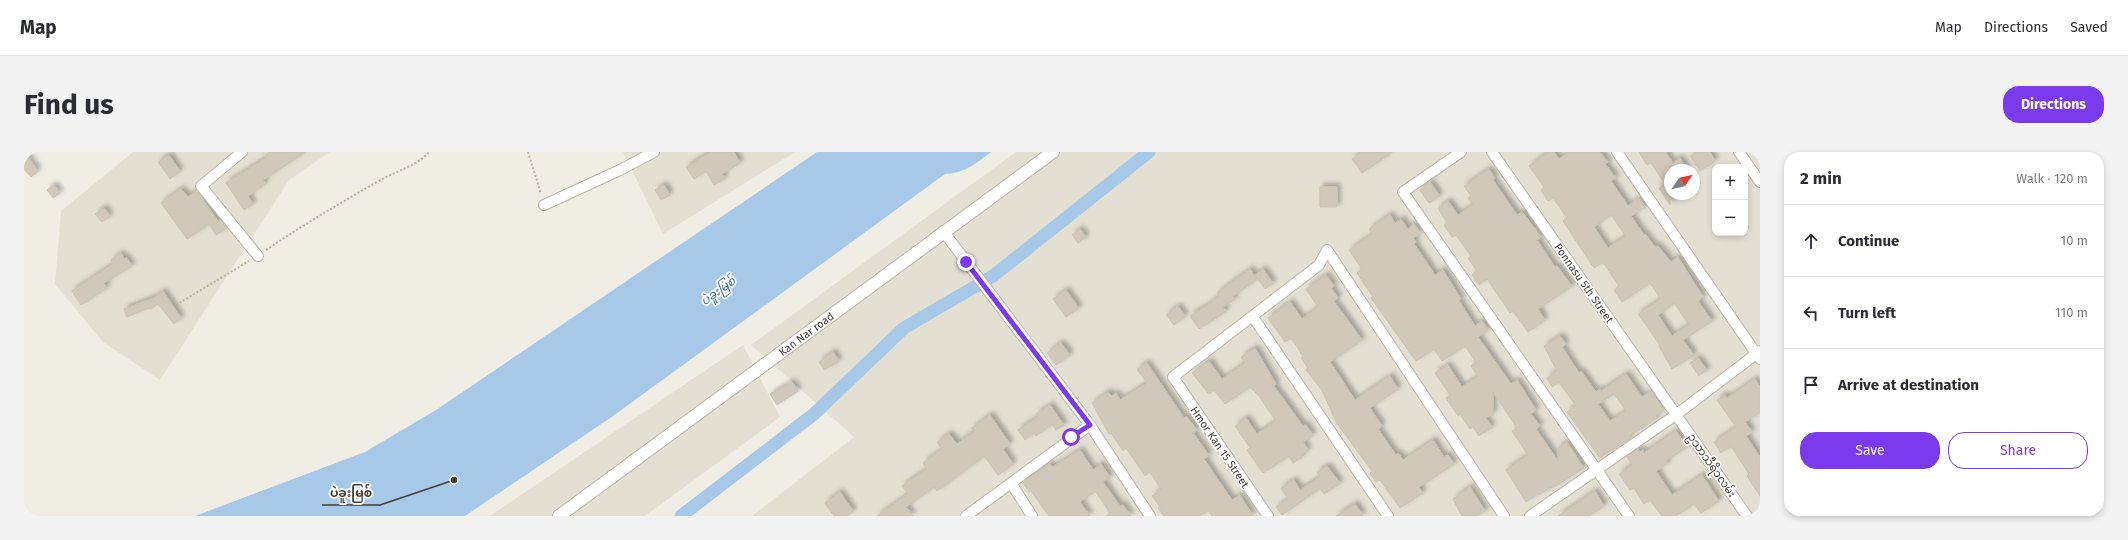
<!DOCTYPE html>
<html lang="en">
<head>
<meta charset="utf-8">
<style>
  :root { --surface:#fff; --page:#f2f2f3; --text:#2b2b33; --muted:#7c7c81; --line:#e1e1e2; --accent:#7c3aed }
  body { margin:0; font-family:"Fira Sans","Noto Sans Myanmar",sans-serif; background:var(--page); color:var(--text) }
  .controls { position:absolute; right:12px; top:12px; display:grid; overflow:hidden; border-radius:8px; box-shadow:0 2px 6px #0003 }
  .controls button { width:36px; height:36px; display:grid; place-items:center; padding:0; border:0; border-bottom:1px solid var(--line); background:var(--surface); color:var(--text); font:20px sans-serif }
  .compass { position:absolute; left:1640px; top:12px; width:36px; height:36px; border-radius:50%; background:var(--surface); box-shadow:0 2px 6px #0003; rotate:56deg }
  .stop { position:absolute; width:12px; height:12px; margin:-9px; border:3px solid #7c3aed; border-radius:50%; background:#fff }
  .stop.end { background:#7c3aed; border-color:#fff; box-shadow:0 1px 4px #0008 }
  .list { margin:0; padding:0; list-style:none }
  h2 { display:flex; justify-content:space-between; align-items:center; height:52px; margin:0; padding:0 16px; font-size:17px }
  h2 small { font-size:13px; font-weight:400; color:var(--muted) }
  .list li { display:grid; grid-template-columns:26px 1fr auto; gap:12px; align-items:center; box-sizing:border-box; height:72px; padding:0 16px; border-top:1px solid var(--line) }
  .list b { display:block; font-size:15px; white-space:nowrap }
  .list em { font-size:13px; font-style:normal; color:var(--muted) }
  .actions { display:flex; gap:8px; padding:12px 16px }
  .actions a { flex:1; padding:9px 0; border:1px solid var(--accent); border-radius:16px; text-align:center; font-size:14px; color:var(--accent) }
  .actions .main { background:var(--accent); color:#fff }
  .icon { flex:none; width:22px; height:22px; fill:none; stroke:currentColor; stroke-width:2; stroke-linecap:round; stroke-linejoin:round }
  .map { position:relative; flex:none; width:1736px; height:364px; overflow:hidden; border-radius:16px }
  header { display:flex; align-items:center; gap:24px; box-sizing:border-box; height:56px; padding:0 20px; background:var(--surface); border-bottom:1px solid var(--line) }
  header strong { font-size:19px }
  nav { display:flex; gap:22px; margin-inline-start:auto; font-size:14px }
  .intro { display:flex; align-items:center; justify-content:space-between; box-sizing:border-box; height:96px; padding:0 24px }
  h1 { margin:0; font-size:28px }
  .button { padding:10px 18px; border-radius:16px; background:var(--accent); color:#fff; font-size:14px; font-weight:700 }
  main { display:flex; gap:24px; padding:0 24px }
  aside { flex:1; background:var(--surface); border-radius:16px; box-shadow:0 2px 6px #0003 }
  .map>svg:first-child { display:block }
</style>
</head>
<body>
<header>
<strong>Map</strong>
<nav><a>Map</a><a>Directions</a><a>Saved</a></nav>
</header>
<div class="intro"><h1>Find us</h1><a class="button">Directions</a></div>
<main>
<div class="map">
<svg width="1736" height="364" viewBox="0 0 1736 364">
  <defs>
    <filter id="shadow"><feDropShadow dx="3.5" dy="-3.5" stdDeviation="2" flood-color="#0004"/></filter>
  </defs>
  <rect width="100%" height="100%" fill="#f0ede5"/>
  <path fill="#e3dfd3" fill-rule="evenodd" d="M109,0H306L265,28L136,228L79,190L31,132L37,59Z
    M599,0H771L639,82Z
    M992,0H1736V364H728L830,285L727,193ZM1691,15H1721V81H1691ZM1646,18H1670V42H1646Z
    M719,193L756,265L621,364H466Z"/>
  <path fill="#a7c9e7" d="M793,0H967C953,11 939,22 921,22L589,264L441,364H171L341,300L412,258Z"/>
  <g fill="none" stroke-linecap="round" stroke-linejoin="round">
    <path stroke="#a7c9e7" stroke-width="13" d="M657,364L790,262L880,176L969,124L1125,0"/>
  </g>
  <path fill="#d0c9bb" stroke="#cac1af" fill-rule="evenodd" filter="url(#shadow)" d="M0,0L14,19L7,25L0,17Z
    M247,0H281L239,28L241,32L224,44L229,52L220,58L202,31L242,6L241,4Z
    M687,0H710L716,11L698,22L701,26L690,33L682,19L670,27L662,15Z
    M1338,0H1368L1338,21L1328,7Z
    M1525,0H1530L1535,7L1545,0H1576L1584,10L1581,12L1592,26L1587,29L1604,54L1615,46L1621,55L1607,64L1620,83L1621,82L1631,95L1634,94L1647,110L1654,105L1679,145L1674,149L1688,169L1659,188L1670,203L1648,217L1635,194L1636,193L1614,162L1637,147L1626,131L1598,150L1590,138L1595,134L1579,110L1570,116L1539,69L1543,66L1529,46L1524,49L1517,38L1520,35L1505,14ZM1587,63L1602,84L1584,96L1570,75ZM1650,151L1665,173L1648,184L1634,163Z
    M1615,0H1643L1642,1L1649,11L1656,6L1664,18H1646V53L1635,36L1641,32L1627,11L1623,13Z
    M1672,0H1686L1691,9L1676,19L1666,4Z
    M145,3L156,19L146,27L134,10Z
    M1465,17L1471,26L1469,28L1493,63L1498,60L1512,78L1517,85L1513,88L1531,115L1533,114L1548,134L1514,157L1521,168L1504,180L1489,159L1486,161L1463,127L1455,133L1448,123L1453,119L1444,106L1447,104L1432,83L1428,85L1420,73L1423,71L1414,56L1424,49L1434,63L1449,53L1444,46L1447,44L1440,34Z
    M1406,30L1416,44L1405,51L1396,38Z
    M30,33L36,41L29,46L23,38Z
    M640,33L646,43L637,48L631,38Z
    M1296,35H1313V55H1296Z
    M157,37L164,45L173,39L194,69L196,68L203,76L192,83L185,72L163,87L137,51Z
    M80,56L86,64L78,70L71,62Z
    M1366,63L1371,71L1377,67L1384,77L1390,72L1397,81L1389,86L1392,90L1390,92L1401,108L1411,123L1419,118L1437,147L1435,149L1451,174L1458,169L1465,178L1454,185L1487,232L1493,228L1512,258L1507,262L1516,274L1512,277L1534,309V296L1543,290L1560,316L1528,336L1527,335L1515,343L1514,341L1502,350L1482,318L1504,303L1488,279L1493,276L1469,240V262L1462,266L1468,275L1455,284L1449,275L1446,277L1436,262L1434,264L1422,246L1426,243L1411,221L1424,213L1438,235L1454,224L1447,214L1452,210L1441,194L1418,209L1410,197L1392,209L1347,146L1349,145L1333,121L1338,117L1325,98L1349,82L1345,77Z
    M1056,77L1062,85L1054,91L1048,83Z
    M97,101L100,107L102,105L108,114L80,131L83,136L57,153L48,139L89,112L87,108Z
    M1226,117L1233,127L1209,144L1211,147L1199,155L1202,159L1175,177L1166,164L1185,152L1195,144L1193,141Z
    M1239,117L1249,131L1241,137L1231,123Z
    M1302,123L1310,134L1307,136L1314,146L1310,149L1338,188L1306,210L1331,248L1366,224L1374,237L1346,256L1358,274L1354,277L1372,303L1374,301L1379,308L1409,288L1420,305L1424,303L1430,312L1395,335L1399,341L1376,356L1356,328L1352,330L1346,321L1348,319L1312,270L1298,238L1282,218L1284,216L1277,206L1279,205L1274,196L1267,186L1261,190L1244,166L1266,150L1278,167L1294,155L1282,137Z
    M1042,138L1055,156L1042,165L1029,147Z
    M139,139L157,166L150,172L134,152L126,157L125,156L103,165L100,157L130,146Z
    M1154,154L1161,164L1150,173L1142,163Z
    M1536,184L1542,192L1538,195L1555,221L1557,219L1572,240L1576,237L1577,239L1602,222L1618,245L1627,239L1640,258L1631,264L1633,266L1605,284L1606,286L1576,306L1543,260L1552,254L1535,230L1528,235L1523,226L1533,219L1520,194ZM1590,242L1602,259L1586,269L1574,252Z
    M1037,191L1046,203L1032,213L1023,201Z
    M1231,196L1252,232L1250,234L1279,274L1281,272L1289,283L1279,290L1284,298L1277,303L1278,305L1269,311L1265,304L1239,321L1223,298L1226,296L1211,274L1222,266L1233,282L1252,269L1235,244L1226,235L1201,252L1190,238L1185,242L1168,221L1185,209L1198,227L1221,211L1217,205Z
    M809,200L815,209L800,218L795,210Z
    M1674,206L1683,218L1675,224L1666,211Z
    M1123,211L1160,266L1162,264L1173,278L1169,281L1185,303L1180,307L1190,322L1208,348L1216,343L1229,364H1188L1185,358L1176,364H1140L1134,356L1136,355L1128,344L1137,337L1126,320L1121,324L1102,296L1099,299L1087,281L1085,282L1068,251L1084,240L1088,244L1092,241L1096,248L1123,231L1113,217Z
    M1731,227L1736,235V260L1721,270L1728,280L1722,284L1736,305V344L1723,324L1725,322L1707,294L1697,301L1690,290L1712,275L1693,248L1701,243L1703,246Z
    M768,230L774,239L753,253L746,242Z
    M1026,253L1040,273L1032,278L1028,272L1012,284L1010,281L1001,288L994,278L1014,265L1012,262Z
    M966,263L986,292L979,297L989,312L974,323L960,304L913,339L910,335L882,355L889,364H853L884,342L878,334L903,317L899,311L918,297L913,290L925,282L933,292L950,280L948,276Z
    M1652,279L1663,295L1642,309L1644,311L1632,319L1648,343L1678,323L1695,349L1677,361L1670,352L1652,364H1638L1626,348L1620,352L1610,336L1606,338L1595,322L1608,313L1603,305L1614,297L1616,300L1619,298L1620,301Z
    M1056,298L1069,318L1077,312L1086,325L1079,330L1096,354L1099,353L1107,364H1082L1086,361L1071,339L1056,350L1066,364H1025L1007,339L1005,340L999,331L1026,312L1029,315Z
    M1303,314L1316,331L1300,342L1296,336L1258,363L1252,355L1264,347L1257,336L1270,328L1276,338L1296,325L1293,320Z
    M1446,335L1461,359L1453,364H1438L1429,347Z
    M1571,339L1580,354L1565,364H1534Z
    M816,340L829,359L822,364H810L801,351Z
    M1331,352L1339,364H1312Z"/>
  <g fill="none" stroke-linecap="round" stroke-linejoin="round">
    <g stroke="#bab5a8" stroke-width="12">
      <path id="minor" d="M218,0L177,34L234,104
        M1437,0L1379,40L1605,364
        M1468,0L1723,364
        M1593,0L1736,207
        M1715,0L1736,30
        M520,53L596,18L630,0
        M919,79L1066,273
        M1229,165L1364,364
        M987,331L1008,364
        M942,364L1066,273L1126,364
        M1244,364L1149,225L1295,113L1303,98L1480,364
        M1506,364L1653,262L1736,199"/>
    </g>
    <g stroke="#bab5a8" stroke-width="14">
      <g id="tertiary">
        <path id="s1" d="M535,364L1029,0"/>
      </g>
    </g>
    <path stroke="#bab19b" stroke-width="2" stroke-dasharray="2 2" stroke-linecap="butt" d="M504,0L517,42
      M242,98C279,73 316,51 355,29C371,19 392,15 405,0
      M152,153L225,109"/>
    <use href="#minor" stroke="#fff" stroke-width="10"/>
    <use href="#tertiary" stroke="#fff" stroke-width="12"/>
  </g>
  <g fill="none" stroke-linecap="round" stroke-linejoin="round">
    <path stroke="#7c3aed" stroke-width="5" d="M942,110L1066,273L1047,285"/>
  </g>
  <g text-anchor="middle" stroke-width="3.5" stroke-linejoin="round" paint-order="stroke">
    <g font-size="11" fill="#413d35" stroke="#fff">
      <text transform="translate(1560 131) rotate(55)" y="4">Ponnasu 5th Street</text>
      <text dy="4" stroke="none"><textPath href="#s1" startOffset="307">Kan Nar road</textPath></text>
      <text transform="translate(1196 295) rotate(56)" y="4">Hmor Kan 15 Street</text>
      <text transform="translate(1688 313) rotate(55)" y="4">ဥသာသီရိ၁လမ်း</text>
    </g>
    <g font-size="12" font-style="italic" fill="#3b70a0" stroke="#fff">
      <text transform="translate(694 139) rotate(-36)" y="4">ပဲခူးမြစ်</text>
    </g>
  </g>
  <path fill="none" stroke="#413d35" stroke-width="1.5" d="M430 328L356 353H298"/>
  <circle fill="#413d35" stroke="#fff" stroke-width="1.5" cx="430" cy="328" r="4"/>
  <g font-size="12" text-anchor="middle" font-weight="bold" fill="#413d35" stroke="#fff" stroke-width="3.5" stroke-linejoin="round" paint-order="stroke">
    <text x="327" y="345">ပဲခူးမြစ်</text>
  </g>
</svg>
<div class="controls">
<button>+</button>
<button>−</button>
</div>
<svg class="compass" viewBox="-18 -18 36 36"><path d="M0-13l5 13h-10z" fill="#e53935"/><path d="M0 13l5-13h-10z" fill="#7c7c81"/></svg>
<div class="stop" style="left:1047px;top:285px"></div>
<div class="stop end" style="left:942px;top:110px"></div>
</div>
<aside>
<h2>2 min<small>Walk · 120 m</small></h2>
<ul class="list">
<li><svg class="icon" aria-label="ahead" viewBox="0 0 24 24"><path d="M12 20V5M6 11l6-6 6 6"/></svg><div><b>Continue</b></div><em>10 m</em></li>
<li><svg class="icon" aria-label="left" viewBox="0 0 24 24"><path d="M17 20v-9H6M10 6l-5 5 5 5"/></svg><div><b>Turn left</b></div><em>110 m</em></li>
<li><svg class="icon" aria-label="arrive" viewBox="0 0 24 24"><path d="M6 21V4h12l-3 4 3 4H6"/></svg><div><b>Arrive at destination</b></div></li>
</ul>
<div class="actions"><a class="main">Save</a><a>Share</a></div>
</aside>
</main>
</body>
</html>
